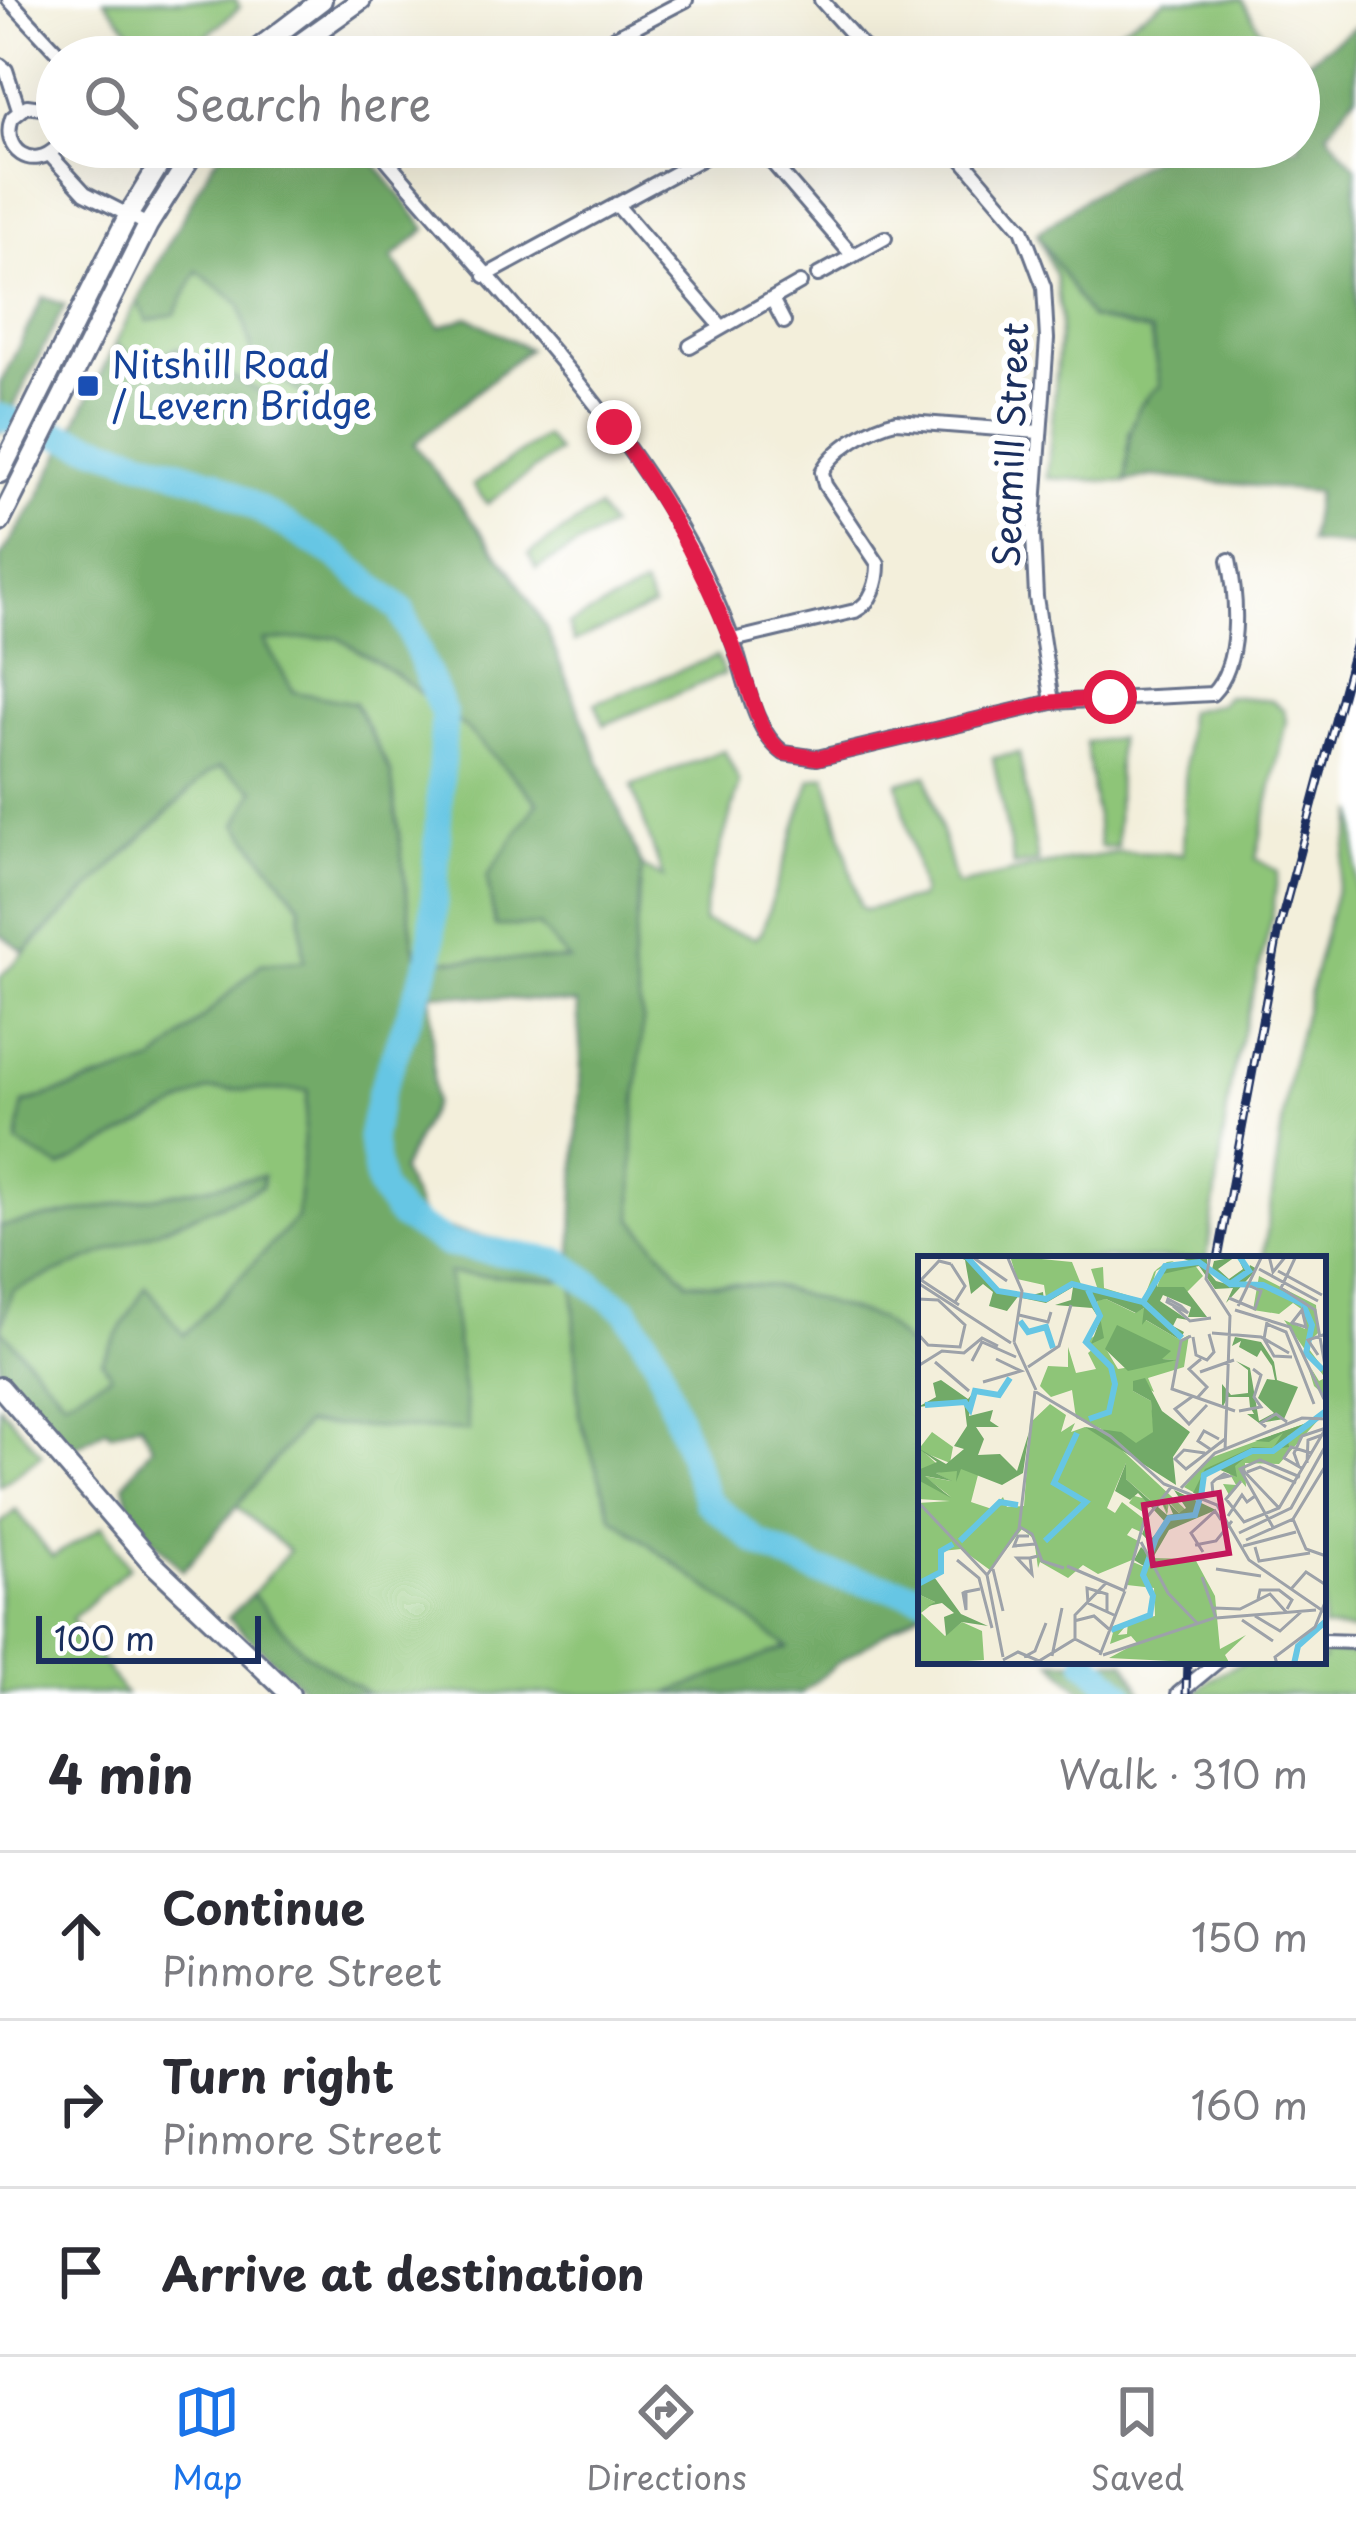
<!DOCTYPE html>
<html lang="en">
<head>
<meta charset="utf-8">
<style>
  :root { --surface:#fff; --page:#f7f7f7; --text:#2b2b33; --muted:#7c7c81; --line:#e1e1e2; --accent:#1a73e8 }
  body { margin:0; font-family:"Playpen Sans",sans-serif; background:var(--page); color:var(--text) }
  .scale { position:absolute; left:36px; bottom:30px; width:225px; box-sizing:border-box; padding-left:12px; border:6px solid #1b2f5e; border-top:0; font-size:33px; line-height:42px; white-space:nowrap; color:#1b2f5e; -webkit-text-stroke:9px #fff; paint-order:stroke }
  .stop { position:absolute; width:36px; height:36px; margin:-27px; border:9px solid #e11d48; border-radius:50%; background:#fff }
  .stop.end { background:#e11d48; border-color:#fff; box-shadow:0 3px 12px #0008 }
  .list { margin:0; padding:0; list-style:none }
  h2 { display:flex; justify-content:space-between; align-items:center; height:156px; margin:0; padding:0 48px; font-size:51px }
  h2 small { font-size:39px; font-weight:400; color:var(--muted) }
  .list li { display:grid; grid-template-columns:78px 1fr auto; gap:36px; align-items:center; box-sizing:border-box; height:168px; padding:0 48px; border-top:3px solid var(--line) }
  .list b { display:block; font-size:45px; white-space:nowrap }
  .list p { margin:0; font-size:39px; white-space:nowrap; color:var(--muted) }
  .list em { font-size:39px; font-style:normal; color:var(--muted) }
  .icon { flex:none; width:66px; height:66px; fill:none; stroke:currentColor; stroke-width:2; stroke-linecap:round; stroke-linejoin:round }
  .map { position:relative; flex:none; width:1356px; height:1694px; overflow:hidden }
  .search { position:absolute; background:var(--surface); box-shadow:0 12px 48px #0002; left:36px; right:36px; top:36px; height:132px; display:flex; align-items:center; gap:30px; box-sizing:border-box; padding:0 42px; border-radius:66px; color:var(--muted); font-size:45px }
  .sheet { height:660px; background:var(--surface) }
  nav { display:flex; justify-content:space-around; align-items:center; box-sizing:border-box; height:168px; border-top:3px solid var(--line); background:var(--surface); font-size:33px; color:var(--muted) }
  nav a { display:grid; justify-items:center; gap:6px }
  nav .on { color:var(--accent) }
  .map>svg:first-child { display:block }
</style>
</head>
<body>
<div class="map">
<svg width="1356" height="1694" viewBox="0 0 1356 1694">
  <rect width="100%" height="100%" fill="#fff"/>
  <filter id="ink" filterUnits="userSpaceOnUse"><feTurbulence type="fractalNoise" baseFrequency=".00833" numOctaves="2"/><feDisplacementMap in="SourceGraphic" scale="24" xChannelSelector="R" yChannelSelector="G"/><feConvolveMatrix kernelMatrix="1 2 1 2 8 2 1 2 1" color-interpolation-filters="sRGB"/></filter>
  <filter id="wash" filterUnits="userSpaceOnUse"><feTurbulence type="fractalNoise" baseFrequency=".004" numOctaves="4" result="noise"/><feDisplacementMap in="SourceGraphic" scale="48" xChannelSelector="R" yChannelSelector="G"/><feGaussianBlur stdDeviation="2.7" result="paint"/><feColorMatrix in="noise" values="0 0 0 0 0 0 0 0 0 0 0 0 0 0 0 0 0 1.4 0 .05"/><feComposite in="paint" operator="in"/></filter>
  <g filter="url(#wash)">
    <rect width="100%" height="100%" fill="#f3efdb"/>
    <path fill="#8ec578" stroke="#547a6b" stroke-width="3" d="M104,0H234L240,7L182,57H153Z
      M1166,0H1242L1273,50L1261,57H1114L1103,39Z
      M1037,233L1090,318L1150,332L1160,387L1129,431L1126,482L1047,478L1061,320L1056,277Z
      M197,270L240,304L255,364L317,402L290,408L178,348L142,364L115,344L137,301L148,321Z
      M545,436L558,452L487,504L473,485Z
      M598,508L610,527L536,569L529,554Z
      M644,586L653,607L574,642L568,625Z
      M337,637L394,673L468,730L538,803L487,877L495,925L539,926L570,961L419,960L413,942L391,773L355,703L294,692L263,640Z
      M717,656L724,674L604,725L595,703Z
      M1227,696L1272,700L1284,710L1286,721L1256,859L1278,871L1272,918L1231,1080L1207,1259H921V1358L879,1319L773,1286L687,1282L633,1219L632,968L642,867L663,878L632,786L724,750L740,783L707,894L703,922L756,938L762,931L811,779L826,776L860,906L865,910L919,898L922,892L898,783L927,775L955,883L959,885L1043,865L1120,852L1183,854L1187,711L1220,704Z
      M1118,738L1117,847H1100L1086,742Z
      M1019,753L1038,862L1014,866L993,758Z
      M220,767L255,790L238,824L300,905L304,962L261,964L155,1062L24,1103L60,1167L208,1090H308L297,1218L184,1336L147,1287L112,1375L64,1400L0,1329L12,1291L262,1187V1176L0,1227V977L207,774Z
      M1356,811V1631L1323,1628V1259H1263L1290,1070Z
      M448,1273L573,1281L579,1415L612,1516L788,1647L667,1694H369L304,1652L252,1594L289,1551L236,1506L305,1424L468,1430Z
      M0,1406L42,1455L0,1486Z
      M16,1510L52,1557L103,1526L129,1567L72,1619L125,1694H0V1524Z
      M1323,1652L1356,1654V1694H1198L1199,1689C1246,1650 1265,1661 1323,1661Z"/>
    <path fill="#72aa68" stroke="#466c63" stroke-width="3" fill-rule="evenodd" d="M1356,26V94L1327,133L1356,168V546L1309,542L1317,492L1152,476L1126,482C1128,447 1127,406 1160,386L1151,332L1090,318L1037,233L1093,193L1171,147H1299V67Z
      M227,147H362L426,229L392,258L440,327L468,317L528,349L414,444L513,574L546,628L642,867L632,968L643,1020L634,1128L633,1219L687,1282L773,1286L879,1319L921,1358V1611L839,1662L800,1694H667L787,1647L612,1517L579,1415L573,1281L448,1273L469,1431L305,1424L183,1571L132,1516L124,1484L152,1446L140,1423L110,1434L107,1429L72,1449L0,1366V1227L263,1176L262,1187L12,1291L1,1329L64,1400L111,1375L102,1361L146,1286L184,1335L297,1218L308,1090H208L60,1167L17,1143L23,1104L155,1062L261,964L304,961L300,904L237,824L255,790L220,767L207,774L24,952L0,934V558L38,499L115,344L142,363L178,348L290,408L316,402L255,364L240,304L197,271L175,314L148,321L137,301L213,162ZM337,637L394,673L468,730L538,802L487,877L495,926H539L569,960H419L413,942L391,773L355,703L294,692L264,641ZM431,993L577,1004L581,1059L572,1255L426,1225L401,1171L434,1103Z
      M43,297L65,305L0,434V384Z
      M252,1594L304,1652L369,1694L307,1692L228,1618Z
      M1052,1661H1125L1143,1694H1084Z"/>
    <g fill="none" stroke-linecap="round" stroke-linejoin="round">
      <path stroke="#66c6e4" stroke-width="27" d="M0,417L15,421
        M53,433L215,483L335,555L401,610L444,715L431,956L380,1094L371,1138L380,1188L400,1216L448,1244L560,1262L626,1310L656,1358L707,1501L758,1543L819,1572L921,1595
        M1087,1661L1122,1694"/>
    </g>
  </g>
  <g filter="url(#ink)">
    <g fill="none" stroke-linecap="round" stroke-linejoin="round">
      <g stroke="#67728a" stroke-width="18">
        <path id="minor" d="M9,0L62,57
          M821,0L872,57
          M577,57L686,0
          M0,65L6,70L19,110
          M57,118L48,109L27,106L12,118C0,150 33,172 57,147
          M409,147L387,160C492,285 612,403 691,547C706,576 720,607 732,639C745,673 752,731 784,753L817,758L1052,702L1212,694C1242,664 1237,598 1229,560
          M759,147L853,256
          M952,147L1022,229L1044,287L1047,339L1033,534L1036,597L1052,702
          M50,155L85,193L148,225
          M616,204L721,326
          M818,275L885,238
          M485,276L723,147
          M772,299L784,322
          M690,346L800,283
          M733,640L855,611C872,603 878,582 878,564L825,485L822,472C833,449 872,426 896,421L1039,432
          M1323,1641L1356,1642
          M1178,1694L1218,1661"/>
      </g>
      <g stroke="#67728a" stroke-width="24">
        <path id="primary" d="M247,57L322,0
          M281,57L361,0
          M0,473L129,214L170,147
          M0,522L148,225L197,147
          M0,1387L152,1563L290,1694"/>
      </g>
      <use href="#minor" stroke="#fff" stroke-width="12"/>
      <use href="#primary" stroke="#fff" stroke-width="18"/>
      <g stroke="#1b2f5e" stroke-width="9">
        <path id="rail" d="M1218,1259L1279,929L1356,643
          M1186,1694L1187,1661"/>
      </g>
      <use href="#rail" stroke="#fff" stroke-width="4.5" stroke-dasharray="14" stroke-linecap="butt"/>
    </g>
  </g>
  <g fill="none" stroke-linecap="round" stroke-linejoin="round" filter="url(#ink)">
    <path stroke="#e11d48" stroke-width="15" d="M614,427C671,509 713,585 746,681C755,706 760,737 784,753L818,758L1052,702L1110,697"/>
  </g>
  <rect fill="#1a4fb4" stroke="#fff" stroke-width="4.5" x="76" y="374" width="24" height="24" rx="6"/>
  <g text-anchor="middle" stroke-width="12" stroke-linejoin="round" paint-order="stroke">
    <g font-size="36" fill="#164399" stroke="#fff" text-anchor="start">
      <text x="112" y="378">Nitshill Road<tspan x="112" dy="41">/ Levern Bridge</tspan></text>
    </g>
    <g font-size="36" fill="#1b2f5e" stroke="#fff">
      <text transform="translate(1011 445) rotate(-88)" y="13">Seamill Street</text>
    </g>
  </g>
  <g transform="translate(918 1256)">
    <rect width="408" height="408" fill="#f3efdb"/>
    <path d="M92,0L154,6L165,33L179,31L173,13L185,11L186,32L225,44L236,16L239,13L249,6L256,5L238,15L231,41L224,45L165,36L174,33L164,34L154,27L128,42L126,29L99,23ZM276,8L285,20L266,39L239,31L245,15ZM341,20L398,49L400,77L388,89L408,116V141L396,130L391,114L401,131L393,112L401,125L407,122L366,64L387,73L386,55L375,47L361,58L335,54ZM188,43L217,57L226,52V63L262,84L271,79L266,111L230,122L236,136L216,125L215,135L233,145L236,176L218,188L158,162L154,134L133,141L122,130L130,110L150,111V91L158,117L178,113L170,97L176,92L167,86L183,76L179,44ZM200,70L244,103L257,104L200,113L188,93ZM132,148L148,159L143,176L157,167L153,176L167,171L191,182L268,254L261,257L251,246L249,259L242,243L225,256L211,247L215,241L205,237L232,244L208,223V207L189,252L197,257L204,246L226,263L223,276L214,272L209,279L222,286L214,304L180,318L165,309L150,322L122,306L120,312L116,283L104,273L72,314L43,293L24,295V317L0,333V247L32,245L0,243V220L33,241L6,220L33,225L18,217L43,212L60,219L53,246L74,253L85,241L89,251L106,250L112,167ZM402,162L361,208L327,207L328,231L323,225L311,239L305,228L318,229L309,213H300L285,223L282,240L266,231L292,202ZM14,176L35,191L32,207L7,197L19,208L3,216L0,194ZM234,302L277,303L297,340L302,393L328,379L307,399L312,408L191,402L219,387L213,380L192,388L197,369L206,372L200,379L209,378L210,365L237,360L236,332L209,329L215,306L229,312ZM0,338L17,346L3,357L27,380L44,366L64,375L66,404L0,408Z" fill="#8ec578" fill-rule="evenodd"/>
    <path d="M38,0H51L80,35L102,38L89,55L71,50L75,36L65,28L53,38L47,4ZM258,0H289V11L283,5H273L283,7L298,25L312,29L293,17L296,5L317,1L300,13L311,23L325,13L319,0L330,15L332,9L339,13L308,47L315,32L297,33L281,10L240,19L239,31H266L289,61H270L273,51L245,39L242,45L270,64L259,62L255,70L266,76L262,84L228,64L224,69L226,52L218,57L188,43L179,45L186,82L173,88L182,64L174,52L137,49L153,44L155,31L128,47L104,42L125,36L126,45L152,29L228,46L242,14L271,5ZM199,69L253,95L244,103L259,104L210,115L187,93ZM317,81L343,86L356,106L359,124L380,131L366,163L341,167L329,158H336L332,151L331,141H310L304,152V128L313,139L330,137V114L318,105L332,112L341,165L356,157L340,142L349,123L357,124L354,110L343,94L339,101L321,91L323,85L314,90ZM227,122L244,155L272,176L255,201L258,229L167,171L203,176L218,187L235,176L233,145L215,135V125ZM23,124L50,143L55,137L51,160L75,154L72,165L81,171H58L66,183L60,199L82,198L99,215L111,176L105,217L84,229L43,213L38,226L39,215L18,217L34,225L7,220L33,242L0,224V214L19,206L0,192L28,208L46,193L36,190L49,170L46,146L0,151L18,141L15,127ZM401,163L369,180L371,191L334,196L317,210L319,221L300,213L285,223L283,239L275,237L287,213L335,191L355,192L365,177L351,186L337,185ZM208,207V223L237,249L246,245L250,257L244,247L240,251L249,259L255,258L250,246L261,257L268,252L256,234L298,254L251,274L229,312L216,304L223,291L232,299L237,292L224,278L227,271L233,283L248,267L220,237L212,244L197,235ZM14,318L43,358L70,370L44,366L28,380L26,361L36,357L24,347L10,350L17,346L0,338V326Z" fill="#72aa68"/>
    <path fill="none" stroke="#66c6e4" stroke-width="6" d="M48,0L80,35L128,43L154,28L225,46L247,10L281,6L312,28L331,15L321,0M312,28L345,29L385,48L394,69L388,97L405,114M170,34L182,60L168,86L193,111L197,128L191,156L171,163M225,46L264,82M102,65L110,76L128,71L135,92M7,149L47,146L52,153L57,135L81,139L92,122M283,241L286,219L334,195H355L408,155M42,285L82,246L100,249M127,285L168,246L136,227L159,177M0,328L23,316V295L35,288M193,374L232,359L235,340L225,319L238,282L251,262L277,259L282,242M376,408L380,390L408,365"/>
    <path fill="none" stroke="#9da2a9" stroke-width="3" d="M53,0L89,25M89,0L104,35L96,86M292,0L288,23L312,60L307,194M351,0L355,16L368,0M378,0L363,32L397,54L408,115M33,8L21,5L3,24L41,49M33,8L47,30L37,46M341,13L400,45M360,15L404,39M0,27L93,87M311,42L337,53L343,35L332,30M0,43L20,44L47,69L42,91L10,89L0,78M250,43L263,50L270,57L249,46ZM255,50L272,65L293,62M320,50L344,0M317,54L372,71L406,143M101,59L130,66L133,56M349,66L346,83L356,100L374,101M349,68L368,76L396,148M373,68L384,54L388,71L374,67M294,77L343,81L371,97M273,80L263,85L254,133L317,155M275,81L278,99L289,104L296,96L291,78M96,86L118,134M400,99L390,84L408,78M54,105L64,86L98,101M17,106L51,135M0,110L24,95L46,97L64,82L80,90M110,111L141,90L153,49M282,116L316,104M65,126L103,115L78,103M118,136L192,180L246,228L299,249L331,304L408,357M275,140L257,153L271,168L289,149M280,141L289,131L271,113L283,103M321,155L343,151L336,141L343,119L335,113M348,171L343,167L358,158L369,166M292,193L280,185L286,175L301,183M287,197L266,194L257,203L268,213L307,183M389,207L390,184L404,179M381,211L376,197L384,180L408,172M323,212L361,252M385,213L366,202L373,191L393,197M329,216L342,211L378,227M323,225L308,243L326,266L361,252L408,172M263,232L297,197L384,162L408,163M295,238L294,227L297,224L306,218L311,220L298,223M0,246L69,319M310,260L324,239L329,246L337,240M375,263L388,293L408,300M102,271L114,278L124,305L146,312M356,273L322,213L342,204L382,221M321,277L373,252L408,189M111,280H100L96,290L117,288M328,284L375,263L408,209M223,286L250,337L279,367M277,289L298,285L314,265M325,290L378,276M337,291L341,305L392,297M285,296L273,277L297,255L303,264M112,302H99L114,318L112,302L120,300M39,304L61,322L74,372M149,310L207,335M75,313L85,355M298,313L343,320M69,319L101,273L117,135M69,319L85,401M284,321L298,362M374,332L388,316L408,329M207,333L226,265L254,230M48,336V354L45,337L47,336L62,333M340,343L342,334H361L374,344L369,353M296,352L322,353L352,338L369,357M189,356V338L169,332L170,347L196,359M337,360L362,375L383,356M298,362L398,354M324,364L355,385M156,365L176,360L192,374M157,383V359L188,327M182,399L207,335M185,399L296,362M134,400L144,352M106,401L117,395L128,367M85,404L100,396L121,405L157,383L182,396M359,408L357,401L397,371L408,344"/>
    <path fill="#c2185b" fill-opacity="0.15" stroke="#c2185b" stroke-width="6" d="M301,237L311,297L235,309L226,249Z"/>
    <rect width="408" height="408" fill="none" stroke="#1b2f5e" stroke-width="6"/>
  </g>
</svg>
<div class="scale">100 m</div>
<div class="stop" style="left:1110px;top:697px"></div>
<div class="stop end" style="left:614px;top:427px"></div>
<div class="search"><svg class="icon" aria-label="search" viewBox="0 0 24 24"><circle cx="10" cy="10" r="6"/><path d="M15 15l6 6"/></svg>Search here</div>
</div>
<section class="sheet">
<h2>4 min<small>Walk · 310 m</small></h2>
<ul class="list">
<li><svg class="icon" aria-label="ahead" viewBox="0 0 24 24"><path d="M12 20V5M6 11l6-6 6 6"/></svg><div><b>Continue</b><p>Pinmore Street</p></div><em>150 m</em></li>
<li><svg class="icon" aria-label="right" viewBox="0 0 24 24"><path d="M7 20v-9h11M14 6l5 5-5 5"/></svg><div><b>Turn right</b><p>Pinmore Street</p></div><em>160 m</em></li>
<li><svg class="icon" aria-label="arrive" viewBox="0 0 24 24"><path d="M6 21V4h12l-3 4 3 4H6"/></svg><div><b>Arrive at destination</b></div></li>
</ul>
</section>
<nav>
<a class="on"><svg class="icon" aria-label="map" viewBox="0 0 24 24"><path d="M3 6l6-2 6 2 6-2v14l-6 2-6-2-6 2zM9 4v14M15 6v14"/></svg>Map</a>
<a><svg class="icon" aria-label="directions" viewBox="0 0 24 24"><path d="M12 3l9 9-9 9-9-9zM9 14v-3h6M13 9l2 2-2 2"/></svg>Directions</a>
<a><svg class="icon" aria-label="saved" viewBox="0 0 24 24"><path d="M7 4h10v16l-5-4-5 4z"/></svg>Saved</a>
</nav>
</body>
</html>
